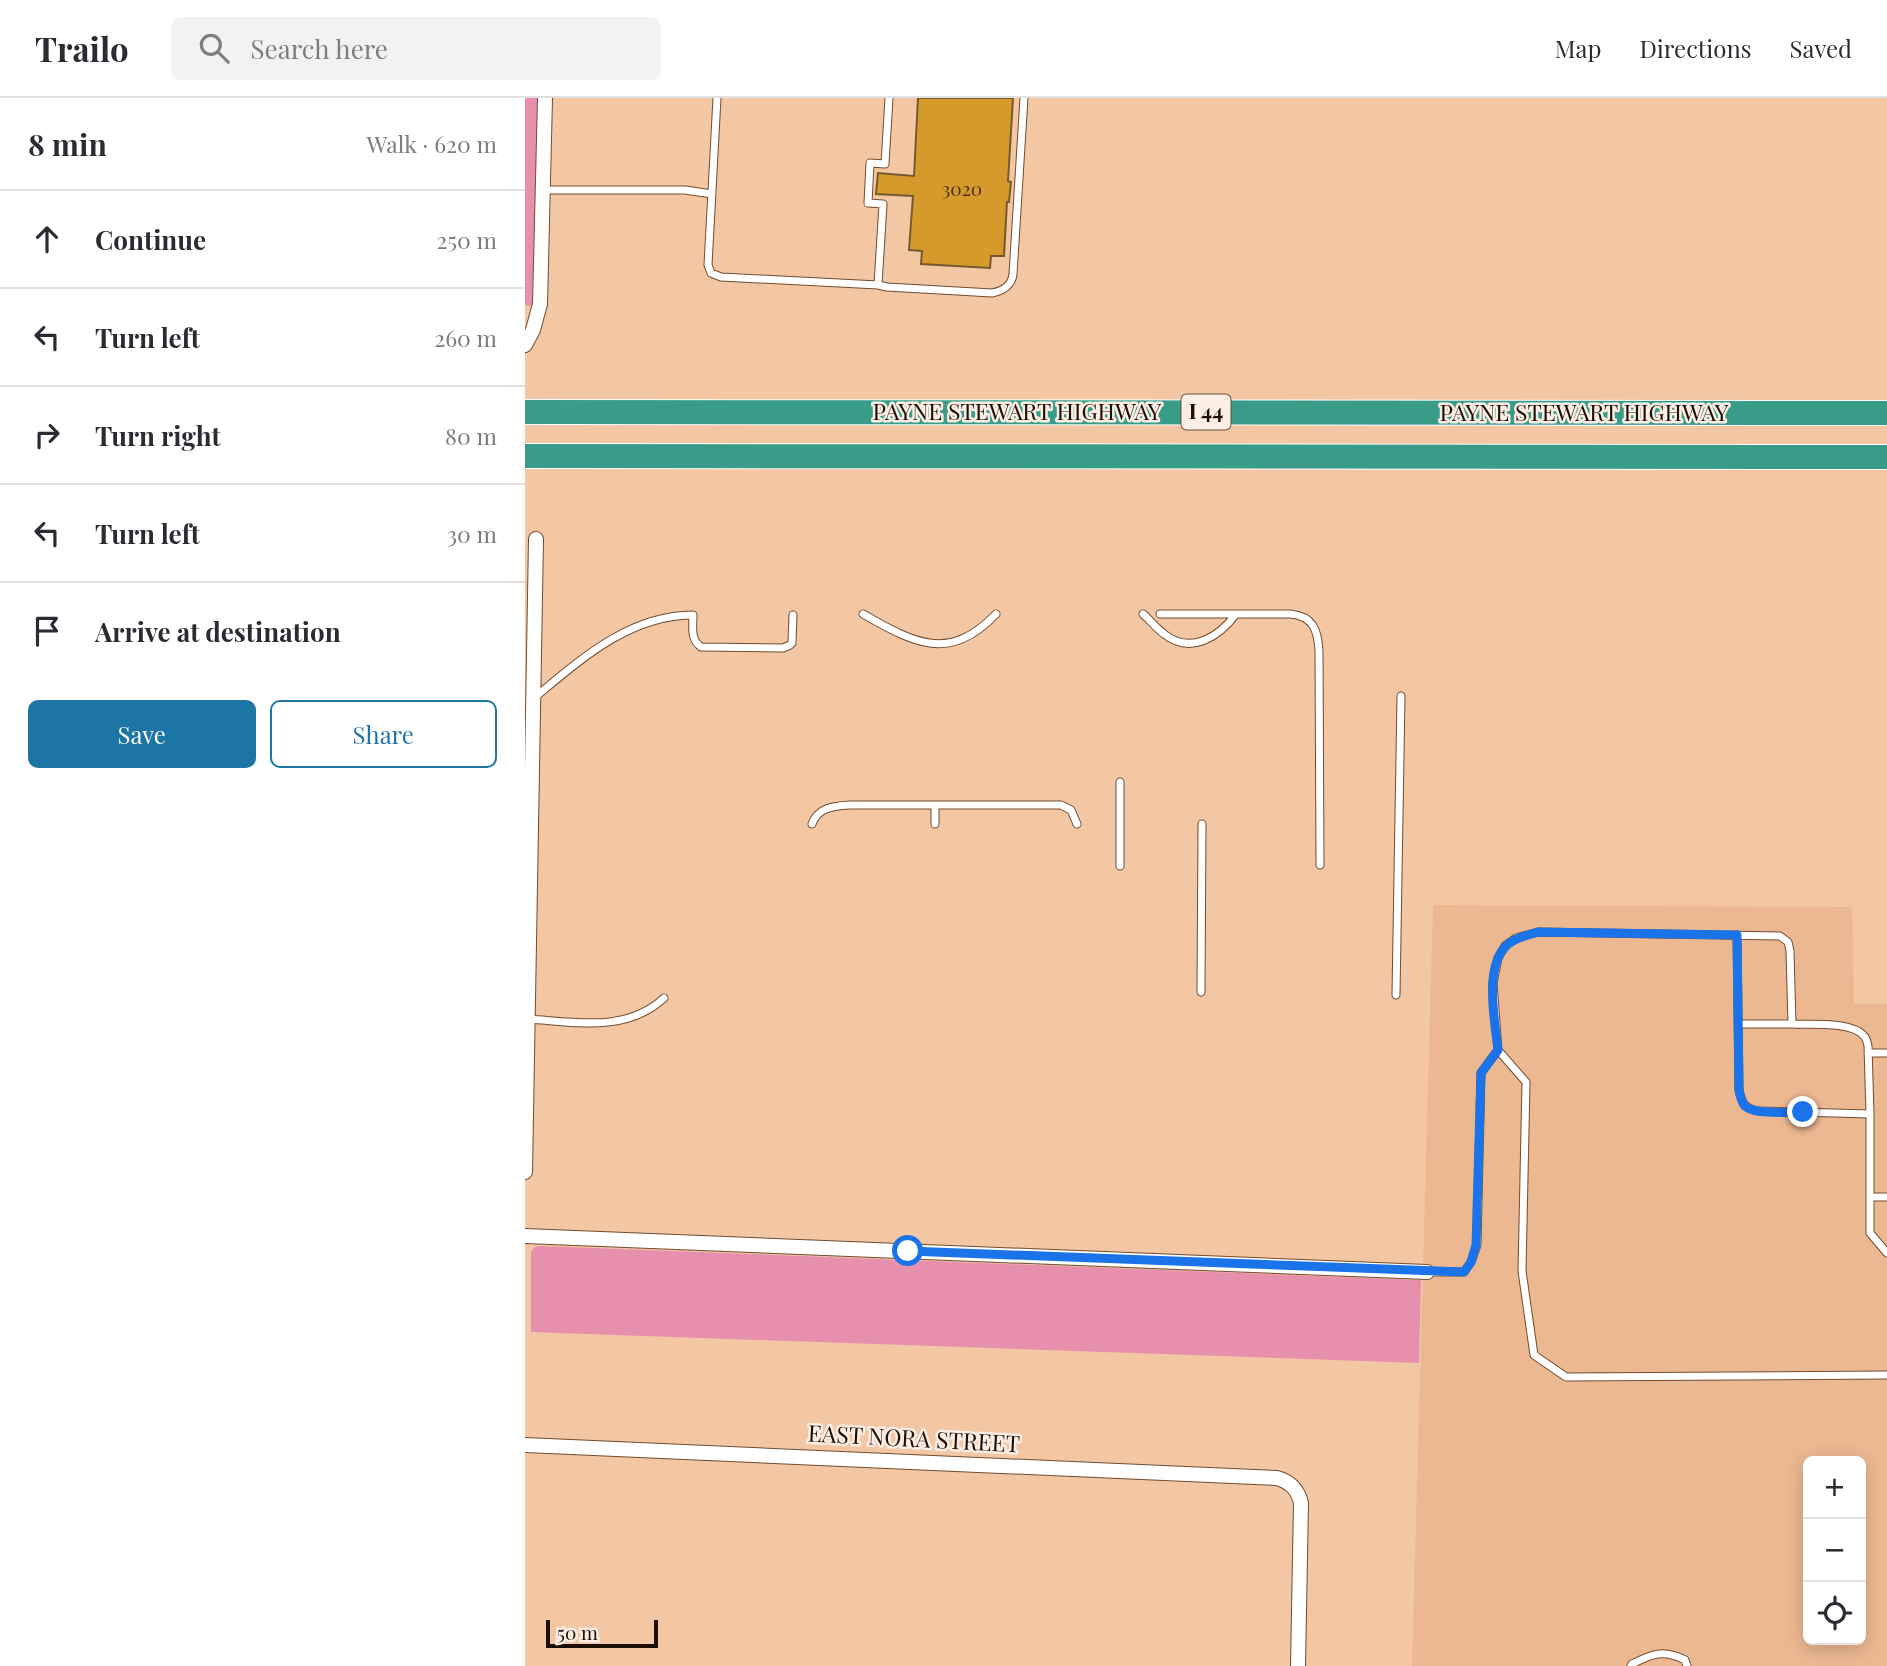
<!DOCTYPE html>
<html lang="en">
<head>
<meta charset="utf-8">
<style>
  :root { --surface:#fff; --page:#f2f2f3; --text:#2b2b33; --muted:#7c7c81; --line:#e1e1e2; --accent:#1d75a5 }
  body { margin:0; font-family:"Playfair Display",serif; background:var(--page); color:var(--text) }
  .controls { position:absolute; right:21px; bottom:21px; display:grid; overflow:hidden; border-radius:10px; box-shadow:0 4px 18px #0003 }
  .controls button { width:63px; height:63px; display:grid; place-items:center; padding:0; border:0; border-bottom:2px solid var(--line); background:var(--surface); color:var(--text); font:35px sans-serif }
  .scale { position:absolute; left:21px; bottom:18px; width:112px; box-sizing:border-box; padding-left:7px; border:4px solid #1d0e03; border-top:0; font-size:19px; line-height:24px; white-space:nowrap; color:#1d0e03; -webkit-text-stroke:5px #fceee4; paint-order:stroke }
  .stop { position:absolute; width:21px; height:21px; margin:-16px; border:5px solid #1a73e8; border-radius:50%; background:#fff }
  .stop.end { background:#1a73e8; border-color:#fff; box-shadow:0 2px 7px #0008 }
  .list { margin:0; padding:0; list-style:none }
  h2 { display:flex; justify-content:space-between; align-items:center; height:91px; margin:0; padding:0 28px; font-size:30px }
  h2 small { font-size:23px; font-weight:400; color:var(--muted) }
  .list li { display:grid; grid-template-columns:46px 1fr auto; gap:21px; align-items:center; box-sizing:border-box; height:98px; padding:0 28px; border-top:2px solid var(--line) }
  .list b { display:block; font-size:26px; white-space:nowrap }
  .list em { font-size:23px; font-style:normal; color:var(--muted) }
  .actions { display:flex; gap:14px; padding:21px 28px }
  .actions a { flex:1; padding:16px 0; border:2px solid var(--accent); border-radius:10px; text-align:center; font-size:24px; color:var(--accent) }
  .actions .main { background:var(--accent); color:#fff }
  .icon { flex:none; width:38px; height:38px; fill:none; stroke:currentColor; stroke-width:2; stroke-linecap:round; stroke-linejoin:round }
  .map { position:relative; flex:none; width:1362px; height:1568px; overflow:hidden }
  header { display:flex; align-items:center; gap:42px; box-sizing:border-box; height:98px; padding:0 35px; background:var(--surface); border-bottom:2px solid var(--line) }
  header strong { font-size:33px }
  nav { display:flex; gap:38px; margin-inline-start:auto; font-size:24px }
  .search { width:490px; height:63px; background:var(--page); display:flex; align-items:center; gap:18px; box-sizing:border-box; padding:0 24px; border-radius:10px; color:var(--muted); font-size:26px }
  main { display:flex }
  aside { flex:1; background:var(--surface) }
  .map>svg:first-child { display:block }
</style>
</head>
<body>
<header>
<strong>Trailo</strong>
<div class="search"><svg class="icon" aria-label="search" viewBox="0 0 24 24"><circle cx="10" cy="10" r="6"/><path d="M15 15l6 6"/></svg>Search here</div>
<nav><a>Map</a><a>Directions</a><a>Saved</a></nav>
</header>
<main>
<aside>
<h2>8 min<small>Walk · 620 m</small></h2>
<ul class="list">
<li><svg class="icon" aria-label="ahead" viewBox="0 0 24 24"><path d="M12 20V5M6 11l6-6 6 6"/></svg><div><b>Continue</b></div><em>250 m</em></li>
<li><svg class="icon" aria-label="left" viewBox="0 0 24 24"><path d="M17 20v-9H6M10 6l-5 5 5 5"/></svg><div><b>Turn left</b></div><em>260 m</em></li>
<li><svg class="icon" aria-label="right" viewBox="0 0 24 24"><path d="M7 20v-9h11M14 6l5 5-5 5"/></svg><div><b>Turn right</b></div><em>80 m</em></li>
<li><svg class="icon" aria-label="left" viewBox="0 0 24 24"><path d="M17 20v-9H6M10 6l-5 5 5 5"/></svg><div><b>Turn left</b></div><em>30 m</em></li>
<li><svg class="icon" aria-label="arrive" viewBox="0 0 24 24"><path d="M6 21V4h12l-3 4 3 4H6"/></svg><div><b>Arrive at destination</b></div></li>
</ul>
<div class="actions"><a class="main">Save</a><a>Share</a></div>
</aside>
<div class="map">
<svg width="1362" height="1568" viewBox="0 0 1362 1568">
  <rect width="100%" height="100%" fill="#f3c6a4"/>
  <path fill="#ecb892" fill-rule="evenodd" d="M908,807L1327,809L1329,906H1362V1568H887ZM1283,1363H1336V1542H1283Z"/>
  <path fill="#e690ae" d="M0,0H13L7,208L0,207Z
    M16,1148L896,1182L894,1265L6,1234V1154L10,1149Z"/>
  <path fill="#d69a2c" stroke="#755a2f" stroke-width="2" d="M393,0H488L483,83L486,84L484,104H482L479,158H466L465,170L396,166L397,153L384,152L388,98L351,96L353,75L389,78Z"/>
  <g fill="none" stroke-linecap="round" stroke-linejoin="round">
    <g stroke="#724c2d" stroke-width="9">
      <path id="lane" d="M192,0L183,167L186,175L196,179L353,187L358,106L343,105L345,65L360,66L364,0
        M18,92H160L187,96
        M353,187L362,189L467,195C478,193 487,187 488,176L499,0
        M338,516C389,545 424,565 471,516
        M618,516C625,522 631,530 639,536C666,557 694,539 711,516
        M635,516H765C788,518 793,532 794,553L795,767
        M9,600C55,562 104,517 168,517C168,529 165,541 176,549L258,550L265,547L267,545L268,517
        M595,684V768
        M287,726C293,709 309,708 325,707H536L546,712L552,726
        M410,726V707
        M1212,837L1214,992C1217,1005 1219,1010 1233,1013L1345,1016
        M676,894L677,726
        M871,897L876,598
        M3,921C51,924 101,935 139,900
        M1213,926H1267
        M1343,955H1362
        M1345,1099H1362
        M1362,1155L1345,1135V1016L1343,948C1342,944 1342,941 1339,938C1327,923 1285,927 1267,926L1265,853L1263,844L1255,838L1013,834L991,840L980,848L973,860L968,885L973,952L1001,984L997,1173L1009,1257L1041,1279L1362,1277
        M902,1174H939L946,1164L952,1147L956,975L973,952
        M1106,1568L1107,1566C1127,1556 1138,1551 1160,1562L1162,1568"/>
    </g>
    <g stroke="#724c2d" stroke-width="16">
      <path id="street" d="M0,247L8,232L15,206L20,0
        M0,1074L11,441
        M0,1138L902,1174
        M0,1347L752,1380C766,1384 773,1392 776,1405L773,1568"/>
    </g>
    <g stroke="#fff" stroke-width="26">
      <path id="highway" d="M0,314L1362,315
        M0,358L1362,359"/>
    </g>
    <use href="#lane" stroke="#fff" stroke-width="7"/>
    <use href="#street" stroke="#fff" stroke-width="14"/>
    <use href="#highway" stroke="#389c89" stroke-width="24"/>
  </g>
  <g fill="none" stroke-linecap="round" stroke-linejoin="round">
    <path stroke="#1a73e8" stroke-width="9" d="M383,1153L939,1174L946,1164L951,1147L956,975L973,952C970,924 958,867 983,846C992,839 1003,837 1013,834L1212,837L1214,992C1215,998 1216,1004 1220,1008C1229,1017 1265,1014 1278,1014"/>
  </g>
  <g text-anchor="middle" stroke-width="5" stroke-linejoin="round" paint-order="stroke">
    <g font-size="19" fill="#4b310d">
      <text x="437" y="98">3020</text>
    </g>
    <rect fill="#fceee4" stroke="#605146" stroke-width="2" x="656.5" y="296.5" width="49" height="35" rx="5"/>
    <g font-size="21" font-weight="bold" fill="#1d0e03">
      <text x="681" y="321">I 44</text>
    </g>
    <g font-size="23" fill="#1d0e03" stroke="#fceee4">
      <text x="492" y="322">PAYNE STEWART HIGHWAY</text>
      <text x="1059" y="323">PAYNE STEWART HIGHWAY</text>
      <text transform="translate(389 1341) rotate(3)" y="8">EAST NORA STREET</text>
    </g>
  </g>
</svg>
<div class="controls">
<button>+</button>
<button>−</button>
<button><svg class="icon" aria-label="locate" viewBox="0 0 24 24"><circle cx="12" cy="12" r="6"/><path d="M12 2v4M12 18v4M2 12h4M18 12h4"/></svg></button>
</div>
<div class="scale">50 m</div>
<div class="stop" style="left:383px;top:1153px"></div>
<div class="stop end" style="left:1278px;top:1014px"></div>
</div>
</main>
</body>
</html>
